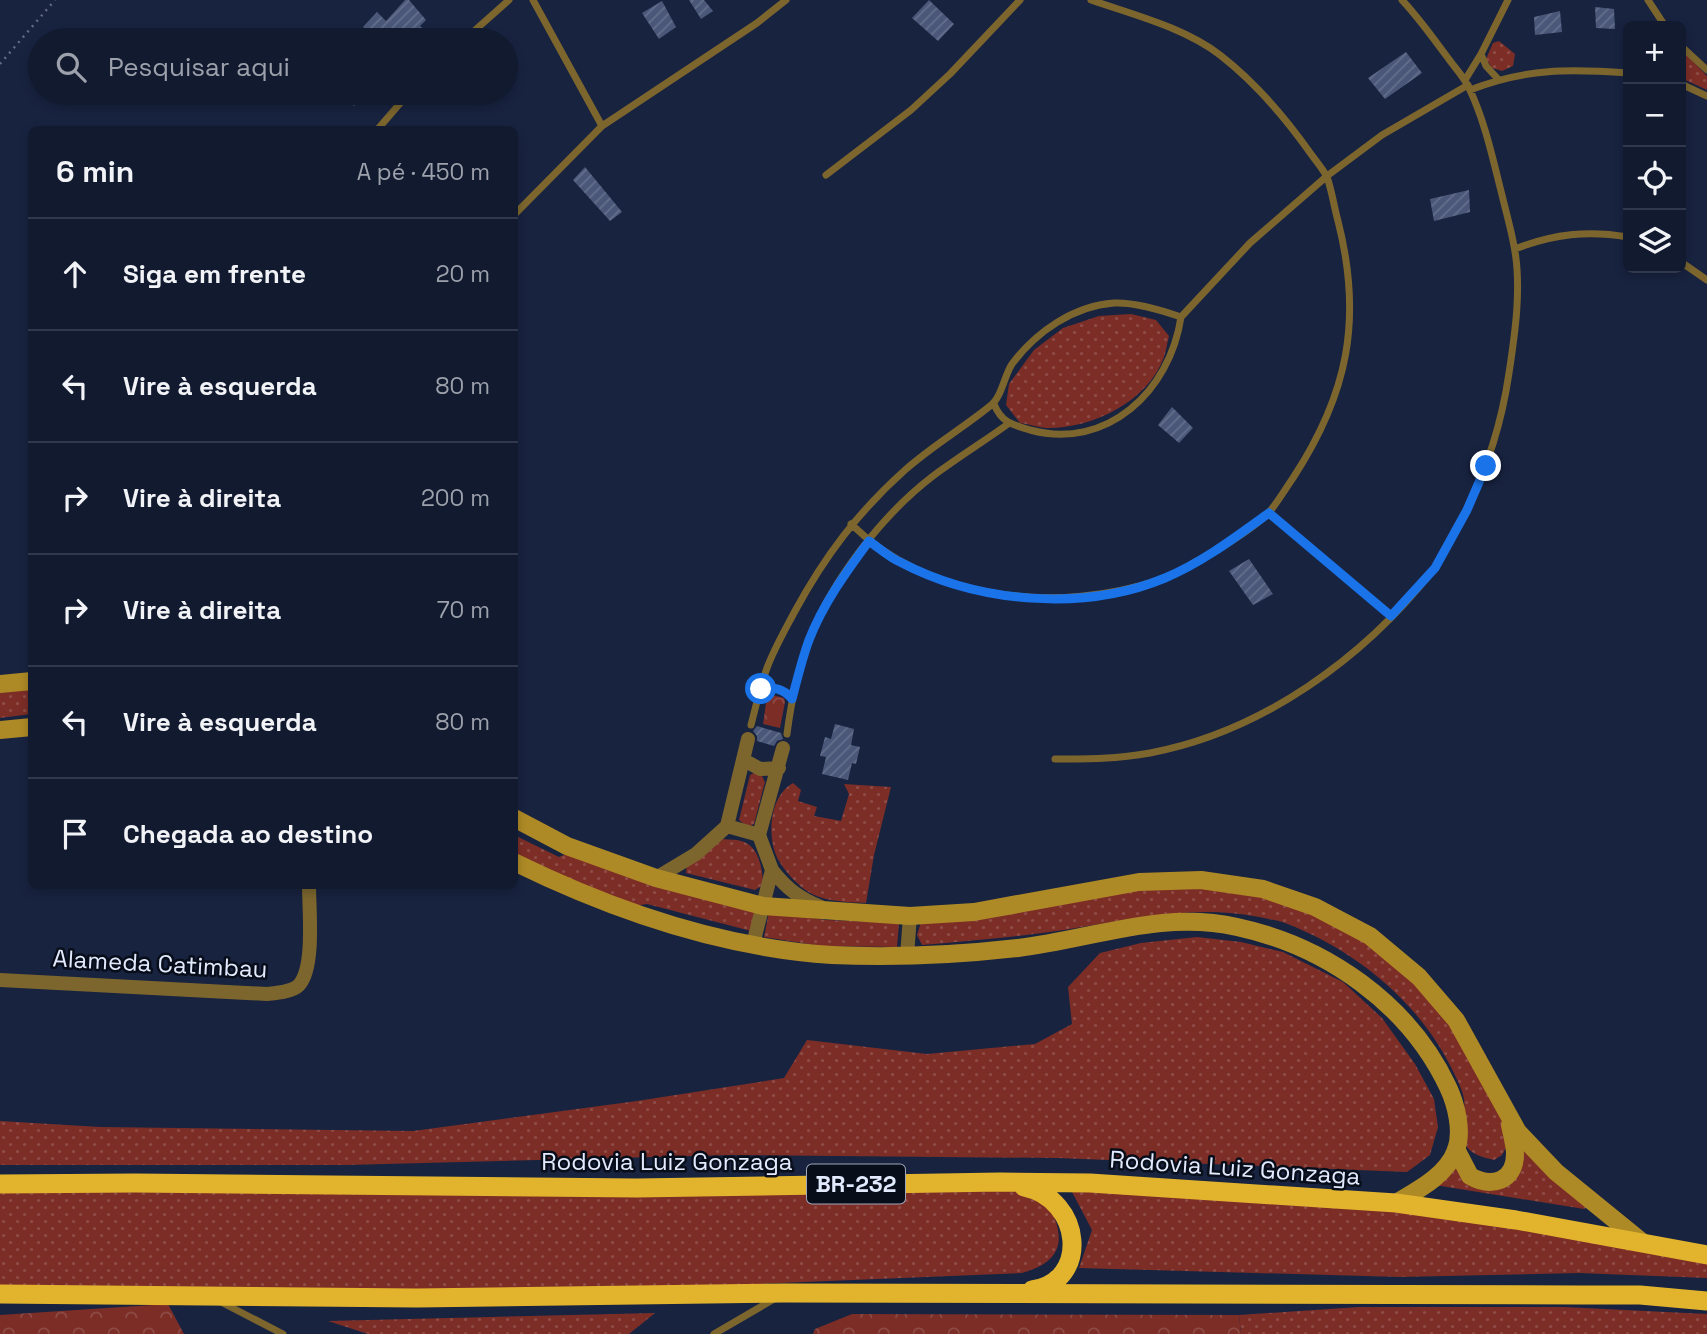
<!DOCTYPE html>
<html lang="pt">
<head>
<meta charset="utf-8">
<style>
  :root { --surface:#121a30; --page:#1f273c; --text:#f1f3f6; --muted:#9ca1ab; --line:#31384c }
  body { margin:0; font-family:"Space Grotesk",sans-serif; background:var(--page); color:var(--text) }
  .controls { position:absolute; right:21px; top:21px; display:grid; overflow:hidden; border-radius:10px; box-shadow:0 4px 10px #0003 }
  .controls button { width:63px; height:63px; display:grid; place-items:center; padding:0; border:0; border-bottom:2px solid var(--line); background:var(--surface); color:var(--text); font:35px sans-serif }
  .stop { position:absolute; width:21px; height:21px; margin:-16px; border:5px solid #1a73e8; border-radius:50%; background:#fff }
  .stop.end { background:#1a73e8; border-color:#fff; box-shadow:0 2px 7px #0008 }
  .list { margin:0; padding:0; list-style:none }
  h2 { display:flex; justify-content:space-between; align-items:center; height:91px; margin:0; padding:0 28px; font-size:30px }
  h2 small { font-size:23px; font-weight:400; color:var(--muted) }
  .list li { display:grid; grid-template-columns:46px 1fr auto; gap:21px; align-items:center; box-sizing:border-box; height:112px; padding:0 28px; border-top:2px solid var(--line) }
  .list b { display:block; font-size:26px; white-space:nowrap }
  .list em { font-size:23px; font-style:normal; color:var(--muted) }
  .icon { flex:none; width:38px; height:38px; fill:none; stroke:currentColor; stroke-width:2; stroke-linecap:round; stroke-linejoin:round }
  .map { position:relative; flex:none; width:1707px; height:1334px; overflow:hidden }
  .search { position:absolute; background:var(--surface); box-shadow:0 4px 10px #0003; left:28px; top:28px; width:490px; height:77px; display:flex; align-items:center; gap:18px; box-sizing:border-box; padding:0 24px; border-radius:38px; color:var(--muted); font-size:26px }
  .panel { position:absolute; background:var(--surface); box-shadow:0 4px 10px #0003; left:28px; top:126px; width:490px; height:763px; border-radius:10px }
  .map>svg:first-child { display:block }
</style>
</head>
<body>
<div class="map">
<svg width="1707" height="1334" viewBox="0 0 1707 1334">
  <defs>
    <pattern id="grass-dots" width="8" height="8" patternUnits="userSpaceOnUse" patternTransform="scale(1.75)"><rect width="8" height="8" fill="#7c2d26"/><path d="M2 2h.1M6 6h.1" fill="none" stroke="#8e4c47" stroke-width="1.8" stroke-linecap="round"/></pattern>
    <pattern id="forest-crowns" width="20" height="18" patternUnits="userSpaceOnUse" patternTransform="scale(1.75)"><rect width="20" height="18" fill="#7c2d26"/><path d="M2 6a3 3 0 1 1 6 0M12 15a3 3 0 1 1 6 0" fill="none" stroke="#8e4c47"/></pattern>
    <pattern id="building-hatch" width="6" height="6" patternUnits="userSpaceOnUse" patternTransform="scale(1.75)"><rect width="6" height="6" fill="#4a5778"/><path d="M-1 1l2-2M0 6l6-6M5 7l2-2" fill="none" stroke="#646f8c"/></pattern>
  </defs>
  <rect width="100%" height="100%" fill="#182340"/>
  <path fill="url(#grass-dots)" d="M1499,41L1515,54L1513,66L1502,71L1492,68L1486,59L1493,43Z
    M1681,49L1707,76V90L1681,78Z
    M1131,314L1156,320L1169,336C1167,343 1166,351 1164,357C1148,402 1091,429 1046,428C1037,427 1028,424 1020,423L1006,405L1009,384L1034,350L1063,328L1099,316Z
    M31,689V714L0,718V693Z
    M756,772L761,774L765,782L754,824L748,827L739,820L750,775Z
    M793,783L801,790L798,801L817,807L814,816L841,821L849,794L844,784L891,787L874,855L866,903C846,902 821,902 804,889C796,883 784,870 779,861C766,839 769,796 793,783Z
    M514,835L559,857L566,854L757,911L751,931L647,904L633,906L515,855Z
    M723,839C729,840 736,839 741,841C759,845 763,870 763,885L755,890L686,873L687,864L700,858Z
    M1197,884L1261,893L1373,939L1454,1024L1500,1103L1509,1142L1502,1155L1494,1160C1449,1151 1467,1131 1464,1099C1463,1089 1450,1065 1445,1056C1410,994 1350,948 1285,923C1277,920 1267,919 1259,917C1193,904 1130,920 1064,930C1017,937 969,941 922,945L917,935L921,922L1131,890Z
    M769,912L826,920L899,923L897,947L821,946L764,937Z
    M1197,937L1241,942L1283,952L1343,982L1382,1018L1415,1064L1434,1099L1438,1127L1430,1155L1407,1172L1058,1158L732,1155L347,1165H0V1121L100,1127L413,1131L637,1101L784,1078L807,1040L927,1054L1035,1044L1072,1024L1068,987L1100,953L1141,943Z
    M1518,1132L1590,1205L1584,1209L1435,1185L1455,1157L1499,1187Z
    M0,1184L1017,1189L1047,1201C1066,1237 1065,1261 1022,1273L417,1298L0,1293Z
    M1071,1190L1259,1193L1533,1229L1707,1263V1278L1579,1273L1400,1277L1079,1268L1092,1230Z
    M1359,1307H1564L1707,1314V1334H1241L1239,1315Z
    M655,1313L629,1334H368L328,1321Z"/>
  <path fill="url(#forest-crowns)" d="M772,695L784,698L785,702L780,728L763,724L767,696Z
    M168,1304L184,1334H0V1315Z
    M852,1314L1239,1315L1241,1334H813L815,1329Z"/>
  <path fill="url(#building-hatch)" d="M405,0H409L426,20L420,26L427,31L419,40H377L363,27L377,12L386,21Z
    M689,0H704L713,11L701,19Z
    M929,0L954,24L938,41L912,18Z
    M662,1L676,27L659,39L642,13Z
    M1595,7L1614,9L1615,29L1596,28Z
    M1560,11L1562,32L1535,35L1534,17Z
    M1406,52L1422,73L1385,99L1368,78Z
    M339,93H370L354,106Z
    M585,167L622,212L610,221L573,180Z
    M1469,190L1470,212L1434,221L1430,199Z
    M1172,407L1193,428L1179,443L1158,425Z
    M1249,559L1273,594L1253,605L1229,571Z
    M835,724L854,729L851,745L860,747L856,764L852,763L848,780L822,774L826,757L820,756L825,737L831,739Z
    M757,726L781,733L783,739L777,741L774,746L757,741V736L753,731Z"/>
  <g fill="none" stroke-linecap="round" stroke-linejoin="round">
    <path stroke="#616b84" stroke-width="2.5" stroke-dasharray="2 5" stroke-linecap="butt" d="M0,64L55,0"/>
    <path stroke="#7c662e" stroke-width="7" d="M533,0L602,126
      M1648,0L1665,26
      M464,40L509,0
      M1681,46L1707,70
      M1481,54L1486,66L1498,79
      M1465,80L1481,54L1508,0
      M1681,84L1707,96
      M1470,90C1526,68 1570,69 1628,73
      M377,130L409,93
      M826,175L911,110L950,74L1020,0
      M514,215L602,126L757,23L786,0
      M1515,249C1553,234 1588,230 1628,237
      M1681,262L1707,280
      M1181,317L1250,243L1327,176L1382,135L1468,85
      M1269,513L1391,616
      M851,524C931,602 1059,614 1162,579C1177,574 1192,563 1207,556C1223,547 1260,524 1271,510C1279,500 1286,488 1293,478C1348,394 1363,319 1338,221C1334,207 1332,191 1327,177C1323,169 1316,161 1311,154C1285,117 1256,83 1220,55C1183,27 1134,15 1091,0
      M761,689C774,687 783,688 792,699
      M751,725C756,706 760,687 767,668C774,649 785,630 795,611C825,556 858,512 905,470C932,446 963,428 990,406C1002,397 1004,376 1012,364C1036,332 1073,306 1114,303C1136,302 1161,310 1181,317C1170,391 1107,451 1030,430C1012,425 1001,422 994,404
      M787,734C791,703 797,671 809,641C831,581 882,515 933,476C957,458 983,442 1008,424
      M1055,759C1087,759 1118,759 1150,753C1262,732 1364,658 1433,570C1443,557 1450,542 1457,528C1484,479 1501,428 1509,373C1515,334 1522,286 1514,246C1511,229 1506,212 1502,195C1493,160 1485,121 1469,88C1464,77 1455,68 1448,58C1433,38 1419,18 1402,0
      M221,1302L283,1334
      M714,1334L774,1299"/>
    <path stroke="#7c662e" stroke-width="14" d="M744,760L760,769L779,768
      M727,826L748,739
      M759,835L783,748
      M772,870C787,889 799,898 821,907
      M656,878L696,854L727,826L759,835L772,870L753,944
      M907,956L910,916
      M0,980L267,994C277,993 292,992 299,985C315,968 309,909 309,886"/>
    <path stroke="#ae8a26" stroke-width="18" d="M0,684L32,681
      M0,730L32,727
      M514,818L567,846L656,878L763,906L910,916L974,912L1139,882L1201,880L1263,889L1315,907L1370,936L1419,977L1456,1020L1518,1132L1556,1172L1642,1242
      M514,862C612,910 723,948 832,955C895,958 956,955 1018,948C1093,939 1161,910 1237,927C1326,946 1409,1004 1448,1087C1456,1104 1463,1131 1456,1150C1446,1176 1418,1190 1396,1203
      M1456,1149L1470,1176C1491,1188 1515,1182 1515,1154C1515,1145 1512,1135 1510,1125"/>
    <path stroke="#e2b42e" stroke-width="19" d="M0,1184L135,1183L637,1188L1000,1182L1090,1183L1396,1203L1516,1220L1707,1255
      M1024,1187C1083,1199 1090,1282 1032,1290
      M0,1294L417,1298L784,1293L1580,1295H1640L1707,1301"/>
  </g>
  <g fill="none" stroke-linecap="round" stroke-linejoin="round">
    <path stroke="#1a73e8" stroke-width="9" d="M761,689C774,687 783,688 792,699C797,680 802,659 809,640C823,604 846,572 869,541C879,548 889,557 900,562C978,603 1083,612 1165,578C1203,562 1237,536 1269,513L1391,616L1435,568L1467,510L1486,466"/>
  </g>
  <g text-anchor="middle" stroke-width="5" stroke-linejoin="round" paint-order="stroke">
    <rect fill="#080d1a" stroke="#a1a8ba" stroke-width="2" x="807" y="1164.5" width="98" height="39" rx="5"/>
    <g font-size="23" font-weight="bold" fill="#e2eafe">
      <text x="856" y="1192">BR-232</text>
    </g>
    <g font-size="24" fill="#e2eafe" stroke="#080d1a">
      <text transform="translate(160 964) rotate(3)" y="8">Alameda Catimbau</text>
      <text x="667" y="1170">Rodovia Luiz Gonzaga</text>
      <text transform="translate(1235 1168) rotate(4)" y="8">Rodovia Luiz Gonzaga</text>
    </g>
  </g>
</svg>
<div class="controls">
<button>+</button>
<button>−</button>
<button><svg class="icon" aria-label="locate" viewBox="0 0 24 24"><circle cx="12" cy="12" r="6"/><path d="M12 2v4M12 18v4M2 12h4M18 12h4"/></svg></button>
<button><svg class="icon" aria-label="layers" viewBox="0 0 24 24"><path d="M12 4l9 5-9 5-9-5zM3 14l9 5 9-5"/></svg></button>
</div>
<div class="stop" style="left:761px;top:689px"></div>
<div class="stop end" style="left:1486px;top:466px"></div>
<div class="search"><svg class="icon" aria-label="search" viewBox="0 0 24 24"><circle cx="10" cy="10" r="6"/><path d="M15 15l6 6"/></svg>Pesquisar aqui</div>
<section class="panel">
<h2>6 min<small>A pé · 450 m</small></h2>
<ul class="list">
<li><svg class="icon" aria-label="ahead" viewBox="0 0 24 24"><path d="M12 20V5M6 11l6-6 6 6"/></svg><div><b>Siga em frente</b></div><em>20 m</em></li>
<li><svg class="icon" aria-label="left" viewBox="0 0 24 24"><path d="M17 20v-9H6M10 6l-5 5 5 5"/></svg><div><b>Vire à esquerda</b></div><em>80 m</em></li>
<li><svg class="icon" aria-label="right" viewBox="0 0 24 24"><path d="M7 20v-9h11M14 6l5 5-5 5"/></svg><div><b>Vire à direita</b></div><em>200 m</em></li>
<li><svg class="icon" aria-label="right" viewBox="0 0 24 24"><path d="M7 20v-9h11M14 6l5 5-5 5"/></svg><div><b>Vire à direita</b></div><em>70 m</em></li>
<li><svg class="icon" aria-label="left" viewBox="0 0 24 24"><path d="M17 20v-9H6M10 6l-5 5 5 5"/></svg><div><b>Vire à esquerda</b></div><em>80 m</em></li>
<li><svg class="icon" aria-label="arrive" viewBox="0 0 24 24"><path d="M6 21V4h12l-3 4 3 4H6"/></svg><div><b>Chegada ao destino</b></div></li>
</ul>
</section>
</div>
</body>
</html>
